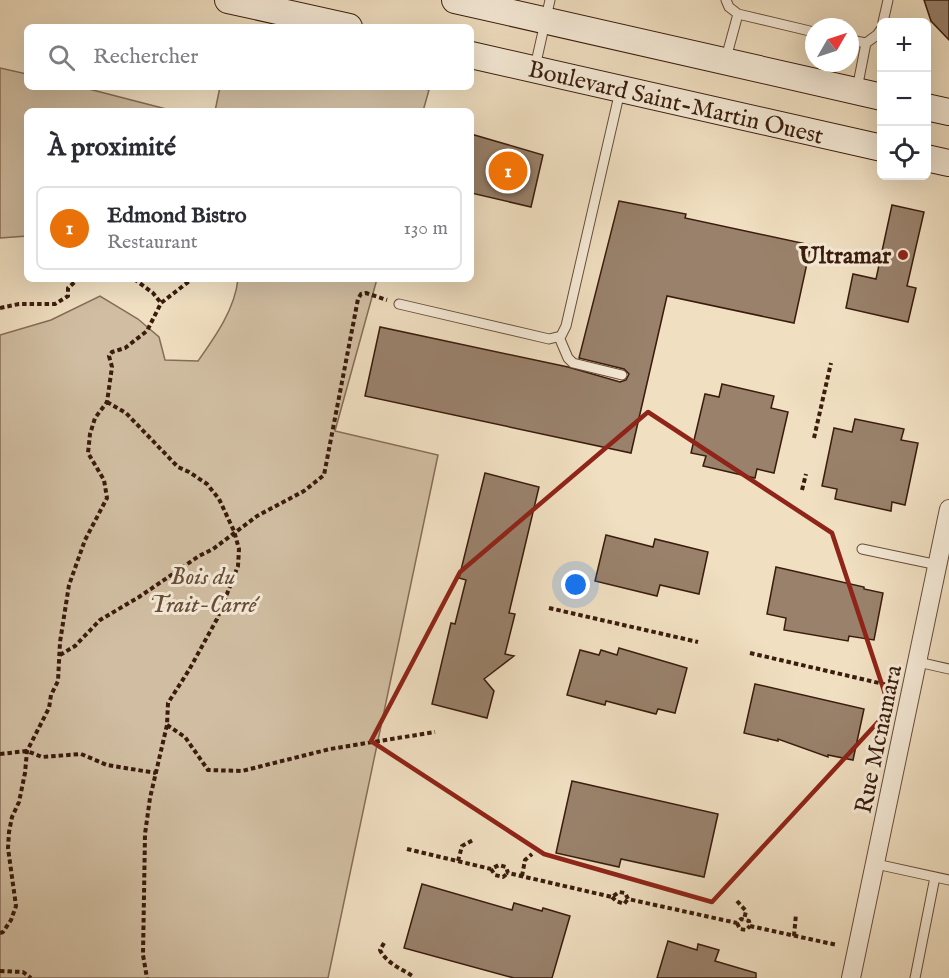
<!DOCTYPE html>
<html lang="fr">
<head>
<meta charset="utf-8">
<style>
  :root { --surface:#fff; --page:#f7f7f7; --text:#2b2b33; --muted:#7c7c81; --line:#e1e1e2; --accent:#111827 }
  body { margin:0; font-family:"IM FELL English",serif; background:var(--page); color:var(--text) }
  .controls { position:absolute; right:18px; top:18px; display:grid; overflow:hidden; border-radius:9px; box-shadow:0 6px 24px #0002 }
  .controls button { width:54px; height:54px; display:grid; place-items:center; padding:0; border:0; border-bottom:2px solid var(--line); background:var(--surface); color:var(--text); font:30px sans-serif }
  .compass { position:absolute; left:805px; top:18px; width:54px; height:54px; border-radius:50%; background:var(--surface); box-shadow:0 6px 24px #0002; rotate:51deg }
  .you { position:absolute; left:576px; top:585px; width:21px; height:21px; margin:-15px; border:4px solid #fff; border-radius:50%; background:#1a73e8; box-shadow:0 0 0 9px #1a73e833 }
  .badge { display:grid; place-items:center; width:39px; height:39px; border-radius:50%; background:var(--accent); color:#fff; font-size:20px; font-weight:700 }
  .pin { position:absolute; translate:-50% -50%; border:3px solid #fff; box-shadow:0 2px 6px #0006 }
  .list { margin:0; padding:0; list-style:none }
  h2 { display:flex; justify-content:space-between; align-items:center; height:78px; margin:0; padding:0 24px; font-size:26px }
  h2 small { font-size:20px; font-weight:400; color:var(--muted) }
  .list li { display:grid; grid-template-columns:39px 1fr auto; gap:18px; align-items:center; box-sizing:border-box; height:84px; margin:0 12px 12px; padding:0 12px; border:2px solid var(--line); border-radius:9px }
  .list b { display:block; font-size:22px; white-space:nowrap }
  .list p { margin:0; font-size:20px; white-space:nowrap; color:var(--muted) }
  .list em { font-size:20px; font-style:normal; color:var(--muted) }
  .icon { flex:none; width:33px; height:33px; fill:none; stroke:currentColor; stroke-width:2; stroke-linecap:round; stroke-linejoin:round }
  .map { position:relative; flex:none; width:949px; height:978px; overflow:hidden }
  .search { position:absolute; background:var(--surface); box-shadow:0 6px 24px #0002; left:24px; top:24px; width:450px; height:66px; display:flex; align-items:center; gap:15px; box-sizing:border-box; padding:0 21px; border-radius:9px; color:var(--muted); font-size:22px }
  .panel { position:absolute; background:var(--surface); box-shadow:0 6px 24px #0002; left:24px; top:108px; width:450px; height:174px; border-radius:9px }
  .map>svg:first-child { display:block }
</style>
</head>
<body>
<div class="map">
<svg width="949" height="978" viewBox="0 0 949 978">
  <rect width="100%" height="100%" fill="#f0dfc1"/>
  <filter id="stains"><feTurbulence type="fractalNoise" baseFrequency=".00333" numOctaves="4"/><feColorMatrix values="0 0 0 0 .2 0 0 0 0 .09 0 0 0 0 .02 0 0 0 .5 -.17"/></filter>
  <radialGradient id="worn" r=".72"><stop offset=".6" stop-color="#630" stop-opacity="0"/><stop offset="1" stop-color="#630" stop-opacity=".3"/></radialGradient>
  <path fill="#d1bea2" stroke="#866d58" stroke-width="1.5" d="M0,68L27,74V87H81L174,111H27V236L0,238Z
    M220,87H417L429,90L423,111H215Z
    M238,279H377L335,431L438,455L328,978H0V335L51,320L100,296L138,319L159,337L165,360L198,361C215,337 235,309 238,279Z"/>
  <path fill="#99816b" stroke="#3a1c0d" stroke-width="1.5" d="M924,0H949V40L931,21Z
    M471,134L543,155L531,207L471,193Z
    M619,201L686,214L685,218L811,245L794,323L667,296L631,453L365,396L380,327L568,367L620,382L626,380L629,374L624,369L579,358Z
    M892,205L924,212L907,286L916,288L908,322L846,308L853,274L876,279Z
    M722,384L774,396L771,408L788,412L774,473L757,469L755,478L703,466L706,456L691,453L705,394L719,397Z
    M855,419L904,429L901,440L918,443L905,505L892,502L891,511L835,499L837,489L822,486L834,428L852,432Z
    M485,473L539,487L509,613L515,614L505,654L514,656L484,679L494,691L487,718L432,704L451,623L455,624L466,580L459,578Z
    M606,535L653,547L655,539L708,552L699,594L660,585L657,596L595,581Z
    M776,567L864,587V589L883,593L874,640L849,636L848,641L784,630L786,618L767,614Z
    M619,648L687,668L675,713L658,709L656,714L606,701L605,705L567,695L580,650L599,655L601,650L617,655Z
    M755,684L864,709L853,760L828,755V757L778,739V741L744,733Z
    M572,781L718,814L704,877L621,859L619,867L556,853Z
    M422,884L512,910L514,903L542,911L543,908L570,916L552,978H514L404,948Z
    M668,941L697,950L698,944L719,950L715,961L756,973V978H657Z"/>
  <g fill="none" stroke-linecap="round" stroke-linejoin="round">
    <g stroke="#684d3a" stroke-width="11">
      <path id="lane" d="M726,0L729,7L738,14L814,32
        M883,22L888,0
        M850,40L866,43L857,89
        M866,43L877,35L882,28
        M726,58L738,14
        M535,67L550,0
        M399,304L549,339L561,336L566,326L620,91
        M559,337L568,358L573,363L622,375
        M862,549L938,565
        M918,662L949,669
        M876,864L949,880
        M915,978L935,877"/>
    </g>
    <g stroke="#684d3a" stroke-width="20">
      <path id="street" d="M851,978L949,509"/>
    </g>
    <g stroke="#3a1c0d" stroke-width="28">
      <path id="secondary" d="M228,0L349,27
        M455,0L882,97
        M471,55L882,148
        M926,107L949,112
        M926,158L949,163"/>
    </g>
    <path stroke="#3a1c0d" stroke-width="4" stroke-dasharray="4.5 3" stroke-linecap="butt" d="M134,279L153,293L161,303
      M0,308L19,304H55L68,296V288L78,279
      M107,402L126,413L178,467L189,472L207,484L219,499L234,531L239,549L238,566L217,619L189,670L168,703L167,725L150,798L145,834L143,955L147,978
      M814,438L831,363
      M802,490L806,474
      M549,608L698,642
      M750,653L892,686
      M60,655L75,646L100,620L139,597L199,556L213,549L257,516L304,491L324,475L358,299L361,294L366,293L387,300
      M167,725L185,737L208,770L242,771L330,749L435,732
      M0,754L27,751L42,757L81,754L107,765L156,773
      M407,849L491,869L499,865L506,867L508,873L612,897L619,892L625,893L628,899L737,923L741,919L749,921L750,926L837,945
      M458,861L462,846L473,840
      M491,869L495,875L503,877L508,873
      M522,876L525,860L532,854
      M612,897L616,901L624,904L628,899
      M737,901L746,911L744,920
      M737,923L740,929L746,930L750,926
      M0,933L3,932L11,920L16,906L8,848L9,832L12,817L19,802L25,773L27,751L49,708L51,695L58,681L60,642L69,585L85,540L107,498L104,480L88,453L90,434L95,418L107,402L112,367L109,356L112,352L125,348L147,331L161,303L192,279
      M794,936L796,914
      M384,943L380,950C386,963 402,969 414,977
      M0,971L23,972L31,978"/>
    <use href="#lane" stroke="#f5ead7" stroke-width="9"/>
    <use href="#street" stroke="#f5ead7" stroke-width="18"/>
    <use href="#secondary" stroke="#f5ead7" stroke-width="26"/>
  </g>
  <path fill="none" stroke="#8f2418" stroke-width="4.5" stroke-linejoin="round" d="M648,412L832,533L890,709L712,902L544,854L371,741L460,572Z"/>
  <circle fill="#8f2418" stroke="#f5ead7" stroke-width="2" cx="903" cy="255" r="6"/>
  <g text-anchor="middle" stroke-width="6" stroke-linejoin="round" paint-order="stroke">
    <g font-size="24" fill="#3a1c0d" stroke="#f5ead7">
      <text transform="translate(676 102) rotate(13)" y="8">Boulevard Saint-Martin Ouest</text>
      <text transform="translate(878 739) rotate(-78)" y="8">Rue Mcnamara</text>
    </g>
    <g font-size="24" font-weight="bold" fill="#3a1c0d" stroke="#f5ead7" text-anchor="end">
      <text x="891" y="263">Ultramar</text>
    </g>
    <g font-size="24" font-style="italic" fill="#674d3a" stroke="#f5ead7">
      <text x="203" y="584">Bois du<tspan x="203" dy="28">Trait-Carré</tspan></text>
    </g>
  </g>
  <rect width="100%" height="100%" filter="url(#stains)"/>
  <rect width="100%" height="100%" fill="url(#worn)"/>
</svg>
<div class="controls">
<button>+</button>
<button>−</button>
<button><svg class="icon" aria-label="locate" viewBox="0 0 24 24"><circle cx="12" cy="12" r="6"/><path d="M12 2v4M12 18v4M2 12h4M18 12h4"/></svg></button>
</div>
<svg class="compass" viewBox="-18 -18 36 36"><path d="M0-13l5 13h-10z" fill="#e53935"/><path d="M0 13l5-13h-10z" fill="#7c7c81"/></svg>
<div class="you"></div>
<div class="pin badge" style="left:508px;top:171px;background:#e8710a">1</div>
<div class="search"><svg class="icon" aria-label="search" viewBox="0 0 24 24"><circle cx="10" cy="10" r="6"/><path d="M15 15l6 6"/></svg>Rechercher</div>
<section class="panel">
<h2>À proximité<small></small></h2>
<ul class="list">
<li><span class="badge" style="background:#e8710a">1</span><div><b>Edmond Bistro</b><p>Restaurant</p></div><em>130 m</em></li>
</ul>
</section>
</div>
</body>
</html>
